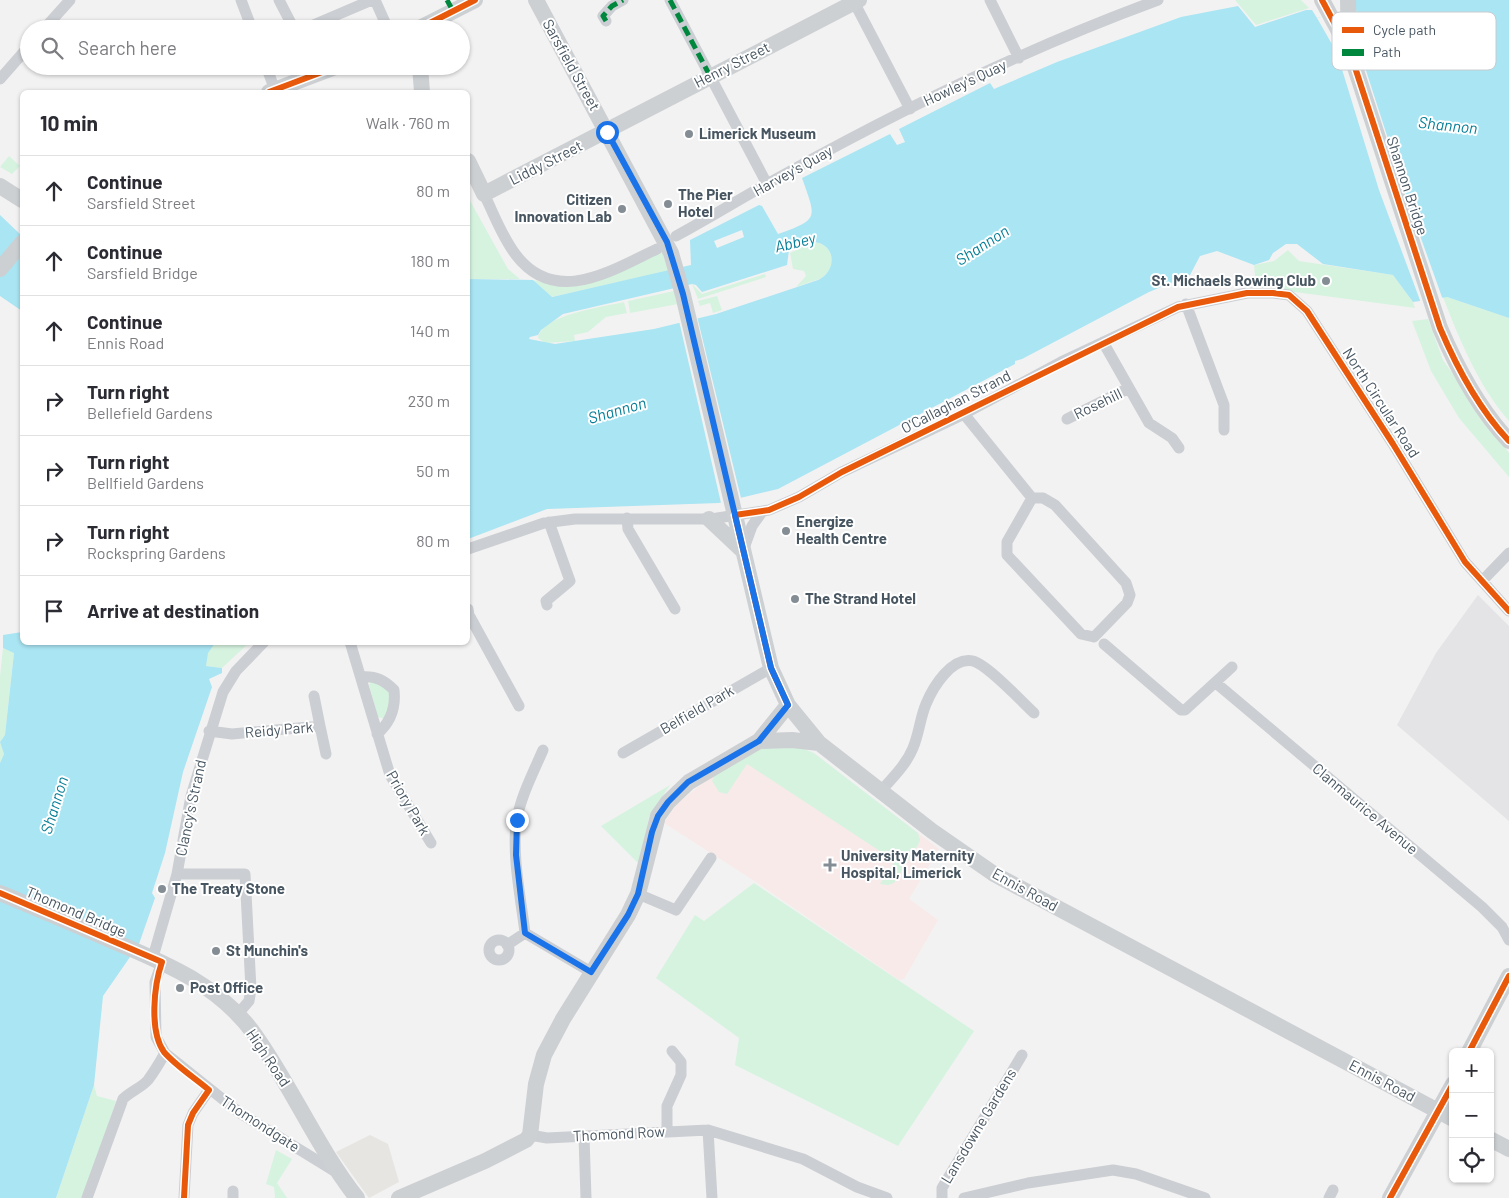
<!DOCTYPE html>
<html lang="en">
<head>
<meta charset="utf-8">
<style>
  :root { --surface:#fff; --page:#f2f2f3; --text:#2b2b33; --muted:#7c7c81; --line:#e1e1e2 }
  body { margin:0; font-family:Barlow,sans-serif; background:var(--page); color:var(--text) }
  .controls { position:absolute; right:15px; bottom:15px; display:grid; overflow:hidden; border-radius:8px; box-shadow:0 1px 4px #0004 }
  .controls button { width:45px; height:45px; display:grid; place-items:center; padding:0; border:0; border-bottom:1px solid var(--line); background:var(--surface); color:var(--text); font:25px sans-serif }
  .stop { position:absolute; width:15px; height:15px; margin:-11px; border:4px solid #1a73e8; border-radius:50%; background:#fff }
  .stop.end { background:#1a73e8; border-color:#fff; box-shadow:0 1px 5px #0008 }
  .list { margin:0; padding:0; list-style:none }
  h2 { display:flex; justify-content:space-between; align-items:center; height:65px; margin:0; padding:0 20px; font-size:21px }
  h2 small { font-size:16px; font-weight:400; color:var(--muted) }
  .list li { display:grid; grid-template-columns:32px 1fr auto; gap:15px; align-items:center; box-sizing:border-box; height:70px; padding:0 20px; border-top:1px solid var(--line) }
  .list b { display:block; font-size:19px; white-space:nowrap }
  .list p { margin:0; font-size:16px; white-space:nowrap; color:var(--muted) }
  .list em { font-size:16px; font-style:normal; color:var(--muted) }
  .icon { flex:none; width:28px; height:28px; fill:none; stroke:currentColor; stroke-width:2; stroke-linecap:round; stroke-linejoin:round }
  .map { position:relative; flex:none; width:1509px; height:1198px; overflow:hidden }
  .search { position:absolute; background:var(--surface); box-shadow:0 1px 4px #0004; left:20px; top:20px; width:450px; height:55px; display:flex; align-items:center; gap:12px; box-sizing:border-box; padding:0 18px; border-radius:28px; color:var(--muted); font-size:19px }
  .panel { position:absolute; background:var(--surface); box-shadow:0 1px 4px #0004; left:20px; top:90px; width:450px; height:555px; border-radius:8px }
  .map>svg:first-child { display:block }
</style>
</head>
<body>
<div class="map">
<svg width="1509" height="1198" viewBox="0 0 1509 1198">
  <rect width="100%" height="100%" fill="#f3f2f2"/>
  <path fill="#e7e5e1" d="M370,1135L388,1144L399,1182L369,1198L336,1152Z"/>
  <path fill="#e4e3e5" d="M1478,595L1509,626V821L1397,725L1436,653Z"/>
  <path fill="#f8eae9" d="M760,748L819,758L939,849L909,899L938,920L904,979L899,980L753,880L664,823L676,805L715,773Z"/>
  <path fill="#d6f3e0" d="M1235,0H1301L1309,8L1256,25Z
    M9,156L20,166L12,174L0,167Z
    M468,197L508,269L520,279H468Z
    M813,242C828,243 835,255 831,269L822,278L796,287L806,276L804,271L793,269L790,253Z
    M1288,250L1299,261L1393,275L1413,302L1415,308L1256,287L1254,265L1274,261Z
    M660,251L663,254L668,271L551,297L533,280L565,287L584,285Z
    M765,274L766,277L698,299L692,284L702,294Z
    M674,291L678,304L630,313L628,301Z
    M717,296L722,310L713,313L710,303L700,306L698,301Z
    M1443,297H1447L1509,318V421C1478,385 1460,341 1443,297Z
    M624,302L627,313L606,317L588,332L574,335L575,341L545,343L538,338C542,314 604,307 624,302Z
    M1428,319L1443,360L1509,453V477L1459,418L1431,371L1412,321Z
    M215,643H249L222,668L206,666L207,653Z
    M3,648L14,652L5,735L0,742L4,754L0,763V676Z
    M371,681C395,690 394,698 385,719L378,717L369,685Z
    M758,748H802L814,753L918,833L920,840L918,845L894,883L888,885L880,884L895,861L747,764L727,794L719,792L712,781L715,774Z
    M670,785L649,817L640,865L601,826Z
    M754,883L974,1031L898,1146L735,1065L739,1038L656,978L695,915L704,921Z
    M94,1085L97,1096L116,1101L83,1198H56Z
    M276,1150L292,1159L277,1183L287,1198H275L274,1187L266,1184Z"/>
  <path fill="#a9e5f3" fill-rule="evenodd" d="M1356,0H1509V318L1447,297L1413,302L1393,275L1323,264L1297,244H1286L1273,253L1269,260L1254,265L1217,251L1200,256L1190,275L1149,292L1022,359L1015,361V364L778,489L719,503L547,509L468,539V279L533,280L552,297L691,265L690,240L759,205L762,206L778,234C820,219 816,218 802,178L890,134L897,145L905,142L899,129L990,83L994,89L1057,62L1181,17L1238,6L1255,27L1306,10H1312L1317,18L1356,9ZM813,242C836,243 838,271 818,280L716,314L654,329L555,344L529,339L530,337L538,335L541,330L563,314L692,284L696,285L702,292L787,265L789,250Z
    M0,215L22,236V311L0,296Z
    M22,632V642L215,643L208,653L206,666L222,668V673L209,679L212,687L183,772L165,853L152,893L155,898L139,944L103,996L94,1085L56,1198H0V763L4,754L0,742L5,735L14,653L3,648V635Z"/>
  <path fill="#f3f2f2" d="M1356,9L1361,55L1412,213L1443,300L1421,303L1379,190L1337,53L1317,18Z
    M742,230L744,237L717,248L714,241Z
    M697,316L741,498L721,503L679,321Z"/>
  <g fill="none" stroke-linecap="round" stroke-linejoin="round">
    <path stroke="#cbced2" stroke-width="11" d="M241,0L252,29
      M279,0L294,29
      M375,0L388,29
      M670,0L767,184
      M990,0L1019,58
      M854,2L910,109
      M606,21L603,16L612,6L623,0
      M44,29L70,0
      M304,29L372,0
      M266,66L275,90
      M0,79L29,46
      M484,194C494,214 502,237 516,255C556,307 612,270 657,249
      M676,236C713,216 748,194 785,174C904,108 1030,47 1158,0
      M1186,304L1224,405V430
      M1103,342L1149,423L1172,438L1179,448
      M964,414L1032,498H1043L1055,505L1126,583L1130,595L1127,603L1094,637L1081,634L1007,555V542L1032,498
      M1067,419L1129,388
      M627,518L628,529L675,609
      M744,548L752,526L762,512
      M468,549L544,523L575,519H711L769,510L799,497L842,472L964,414L1061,362L1178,307L1247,293H1273L1289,295L1307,311L1393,444L1465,562L1509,611
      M1482,581L1509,553
      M547,605L546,601L570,581L549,522
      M468,609L469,615L519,706
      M350,642L390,775L431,843
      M1104,644L1181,710H1185L1232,667
      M362,677C376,676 384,680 394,690C396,708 391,722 377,734
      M1216,683L1482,907L1502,927L1509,940
      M314,696L320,726
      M209,731L232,734L320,726L326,754
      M623,753L771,668
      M881,791C893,777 906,765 913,748C919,734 920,718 926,704C933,687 952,656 973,661C988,665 1021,701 1034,713
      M177,874H245L251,989L249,1001L237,1015
      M638,894L676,910L711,858
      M525,933C521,899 511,852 517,818C522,794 533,773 543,750
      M489 950a10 10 0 1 1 20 0a10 10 0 1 1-20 0Z
      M507,945L525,933L591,972
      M153,957L177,874L191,796L223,692L236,671L264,642
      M162,962L155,982L156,1037L165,1053L240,1113L336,1172
      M708,1130L712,1198
      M667,1132V1106L681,1075V1062L672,1051
      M530,1135L547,1138L708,1130L803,1159L857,1187L887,1198
      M584,1136L586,1198
      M233,1191V1198
      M87,1198L123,1099C131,1091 141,1088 148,1080C154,1072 160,1062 165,1053
      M184,1198L188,1125L193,1113L209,1090
      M942,1198V1188L1022,1055
      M964,1198L1028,1183L1113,1170L1136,1174L1205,1198
      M1329,1198L1333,1190"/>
    <path stroke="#cdd0d3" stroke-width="16" d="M536,0L671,253L683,295L771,668L788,705L819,743L932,831L994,874L1453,1119
      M1322,0L1350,52L1440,328C1457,368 1479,409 1509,441
      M1348,0L1349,47
      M418,29L475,0
      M420,66L422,92
      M269,92L338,66
      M468,161L484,194L859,0
      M0,186L22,200
      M0,269L22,243
      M709,519L743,551
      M759,741L792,740L819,743
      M0,893C36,908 72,923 108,939C163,962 219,984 255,1035C292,1087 317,1147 357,1198
      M1469,1052L1509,976
      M1490,1139L1509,1149
      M399,1198L485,1161L526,1140L530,1135L536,1084L544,1055L563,1019L628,915L638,894L658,816L668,802L689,782L759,741L788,705
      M1390,1198L1453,1084"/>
    <path stroke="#00873e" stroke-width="5" stroke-dasharray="10 5" stroke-linecap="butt" d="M447,0L453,11
      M670,0L710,76
      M606,21L603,16L612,6L623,0"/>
    <g stroke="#fff" stroke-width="9">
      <path id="cycleway" d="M1322,0L1350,52L1440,328C1457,368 1479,409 1509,441
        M418,29L475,0
        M269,92L338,66
        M788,705L771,668L735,515L769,510L799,497L842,472L1178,307L1247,293H1273L1289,295L1307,311L1393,444L1465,562L1509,611
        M0,893L162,962C154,985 149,1031 164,1052C176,1066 195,1078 209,1090L193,1113L188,1125L184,1198
        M1469,1052L1509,976
        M1390,1198L1453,1084"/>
    </g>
    <use href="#cycleway" stroke="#e8590c" stroke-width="6"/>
  </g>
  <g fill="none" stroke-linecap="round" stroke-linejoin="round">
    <path stroke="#1a73e8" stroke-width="6" d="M517,820L516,855L525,933L591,972L628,915L638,894L652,832L658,816L668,802L688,782L759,741L788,705L771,668L683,294L667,242L607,132"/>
  </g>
  <g fill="#848d94" stroke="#fff" stroke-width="2">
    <circle cx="689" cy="134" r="5"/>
    <circle cx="668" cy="204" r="5"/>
    <circle cx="622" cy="209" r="5"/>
    <circle cx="1326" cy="281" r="5"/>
    <circle cx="786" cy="531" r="5"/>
    <circle cx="795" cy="599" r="5"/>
    <path d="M827.5 857.5h5v5h5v5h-5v5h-5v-5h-5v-5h5z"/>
    <circle cx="162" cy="889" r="5"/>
    <circle cx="216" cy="951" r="5"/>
    <circle cx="180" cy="988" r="5"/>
  </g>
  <g text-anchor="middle" stroke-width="4" stroke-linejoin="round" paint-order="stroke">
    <g font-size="15" fill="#485661" stroke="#fff">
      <text transform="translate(571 65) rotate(61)" y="5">Sarsfield Street</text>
      <text transform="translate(732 65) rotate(-27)" y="5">Henry Street</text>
      <text transform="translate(965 83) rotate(-25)" y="5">Howley's Quay</text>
      <text transform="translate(546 163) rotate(-27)" y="5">Liddy Street</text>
      <text transform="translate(793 171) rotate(-29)" y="5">Harvey's Quay</text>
      <text transform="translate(1407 186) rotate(72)" y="5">Shannon Bridge</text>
      <text transform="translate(956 402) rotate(-27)" y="5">O'Callaghan Strand</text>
      <text transform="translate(1381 403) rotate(57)" y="5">North Circular Road</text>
      <text transform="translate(1098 404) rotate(-26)" y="5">Rosehill</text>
      <text transform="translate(697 710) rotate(-30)" y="5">Belfield Park</text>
      <text transform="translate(279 730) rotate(-5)" y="5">Reidy Park</text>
      <text transform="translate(408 803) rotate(60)" y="5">Priory Park</text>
      <text transform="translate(191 808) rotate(-78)" y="5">Clancy's Strand</text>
      <text transform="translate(1365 809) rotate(40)" y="5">Clanmaurice Avenue</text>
      <text transform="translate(1025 890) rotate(29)" y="5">Ennis Road</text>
      <text transform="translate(76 912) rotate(23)" y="5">Thomond Bridge</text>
      <text transform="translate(268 1058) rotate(56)" y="5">High Road</text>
      <text transform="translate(1382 1081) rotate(28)" y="5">Ennis Road</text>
      <text transform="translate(260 1124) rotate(33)" y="5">Thomondgate</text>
      <text transform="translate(979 1126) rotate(-59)" y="5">Lansdowne Gardens</text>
      <text transform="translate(619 1134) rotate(-3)" y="5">Thomond Row</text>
    </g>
    <g font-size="15" font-weight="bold" fill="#485661" stroke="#fff" text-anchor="start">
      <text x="699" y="139">Limerick Museum</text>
      <text x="678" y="200">The Pier<tspan x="678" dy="17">Hotel</tspan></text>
      <text x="612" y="205" text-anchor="end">Citizen<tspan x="612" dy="17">Innovation Lab</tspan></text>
      <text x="1316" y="286" text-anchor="end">St. Michaels Rowing Club</text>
      <text x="796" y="527">Energize<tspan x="796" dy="17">Health Centre</tspan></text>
      <text x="805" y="604">The Strand Hotel</text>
      <text x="841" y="861">University Maternity<tspan x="841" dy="17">Hospital, Limerick</tspan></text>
      <text x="172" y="894">The Treaty Stone</text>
      <text x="226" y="956">St Munchin's</text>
      <text x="190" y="993">Post Office</text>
    </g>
    <g font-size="16" font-style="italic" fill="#057e97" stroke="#fff">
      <text transform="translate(1448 125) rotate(6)" y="6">Shannon</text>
      <text transform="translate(795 242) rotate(-13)" y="6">Abbey</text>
      <text transform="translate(982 245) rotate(-33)" y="6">Shannon</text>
      <text transform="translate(617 410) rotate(-16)" y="6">Shannon</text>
      <text transform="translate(54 805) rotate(-73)" y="6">Shannon</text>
    </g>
  </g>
  <rect x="1332" y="12" width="164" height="58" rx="8" fill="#fff" stroke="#c8ccd0" stroke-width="1"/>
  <rect x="1342" y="27" width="22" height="6" fill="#e8590c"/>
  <rect x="1342" y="49" width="22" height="7" fill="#00873e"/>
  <g font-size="14" fill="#485661">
    <text x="1373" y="35">Cycle path</text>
    <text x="1373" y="57">Path</text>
  </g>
</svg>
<div class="controls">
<button>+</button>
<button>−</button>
<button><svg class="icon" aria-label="locate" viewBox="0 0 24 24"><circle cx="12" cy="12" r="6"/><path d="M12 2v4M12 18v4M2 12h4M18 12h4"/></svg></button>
</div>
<div class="stop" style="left:607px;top:132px"></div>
<div class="stop end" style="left:517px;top:820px"></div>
<div class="search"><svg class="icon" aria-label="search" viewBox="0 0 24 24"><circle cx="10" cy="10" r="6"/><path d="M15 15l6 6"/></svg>Search here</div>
<section class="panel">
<h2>10 min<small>Walk · 760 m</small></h2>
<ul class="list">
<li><svg class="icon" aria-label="ahead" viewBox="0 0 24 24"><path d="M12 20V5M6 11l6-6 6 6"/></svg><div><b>Continue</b><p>Sarsfield Street</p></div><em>80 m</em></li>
<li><svg class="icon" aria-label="ahead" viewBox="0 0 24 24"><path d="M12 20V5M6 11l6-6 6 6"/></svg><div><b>Continue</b><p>Sarsfield Bridge</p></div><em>180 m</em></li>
<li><svg class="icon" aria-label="ahead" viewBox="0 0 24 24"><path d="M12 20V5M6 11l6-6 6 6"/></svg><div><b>Continue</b><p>Ennis Road</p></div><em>140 m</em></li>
<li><svg class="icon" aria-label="right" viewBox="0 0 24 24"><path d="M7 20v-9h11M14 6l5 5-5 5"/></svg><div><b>Turn right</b><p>Bellefield Gardens</p></div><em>230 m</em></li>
<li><svg class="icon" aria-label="right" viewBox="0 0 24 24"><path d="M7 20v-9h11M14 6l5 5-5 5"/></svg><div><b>Turn right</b><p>Bellfield Gardens</p></div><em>50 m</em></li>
<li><svg class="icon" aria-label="right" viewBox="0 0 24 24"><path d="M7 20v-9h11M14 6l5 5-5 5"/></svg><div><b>Turn right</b><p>Rockspring Gardens</p></div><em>80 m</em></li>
<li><svg class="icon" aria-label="arrive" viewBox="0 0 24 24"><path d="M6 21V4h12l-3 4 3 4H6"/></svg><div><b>Arrive at destination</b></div></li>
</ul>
</section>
</div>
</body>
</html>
